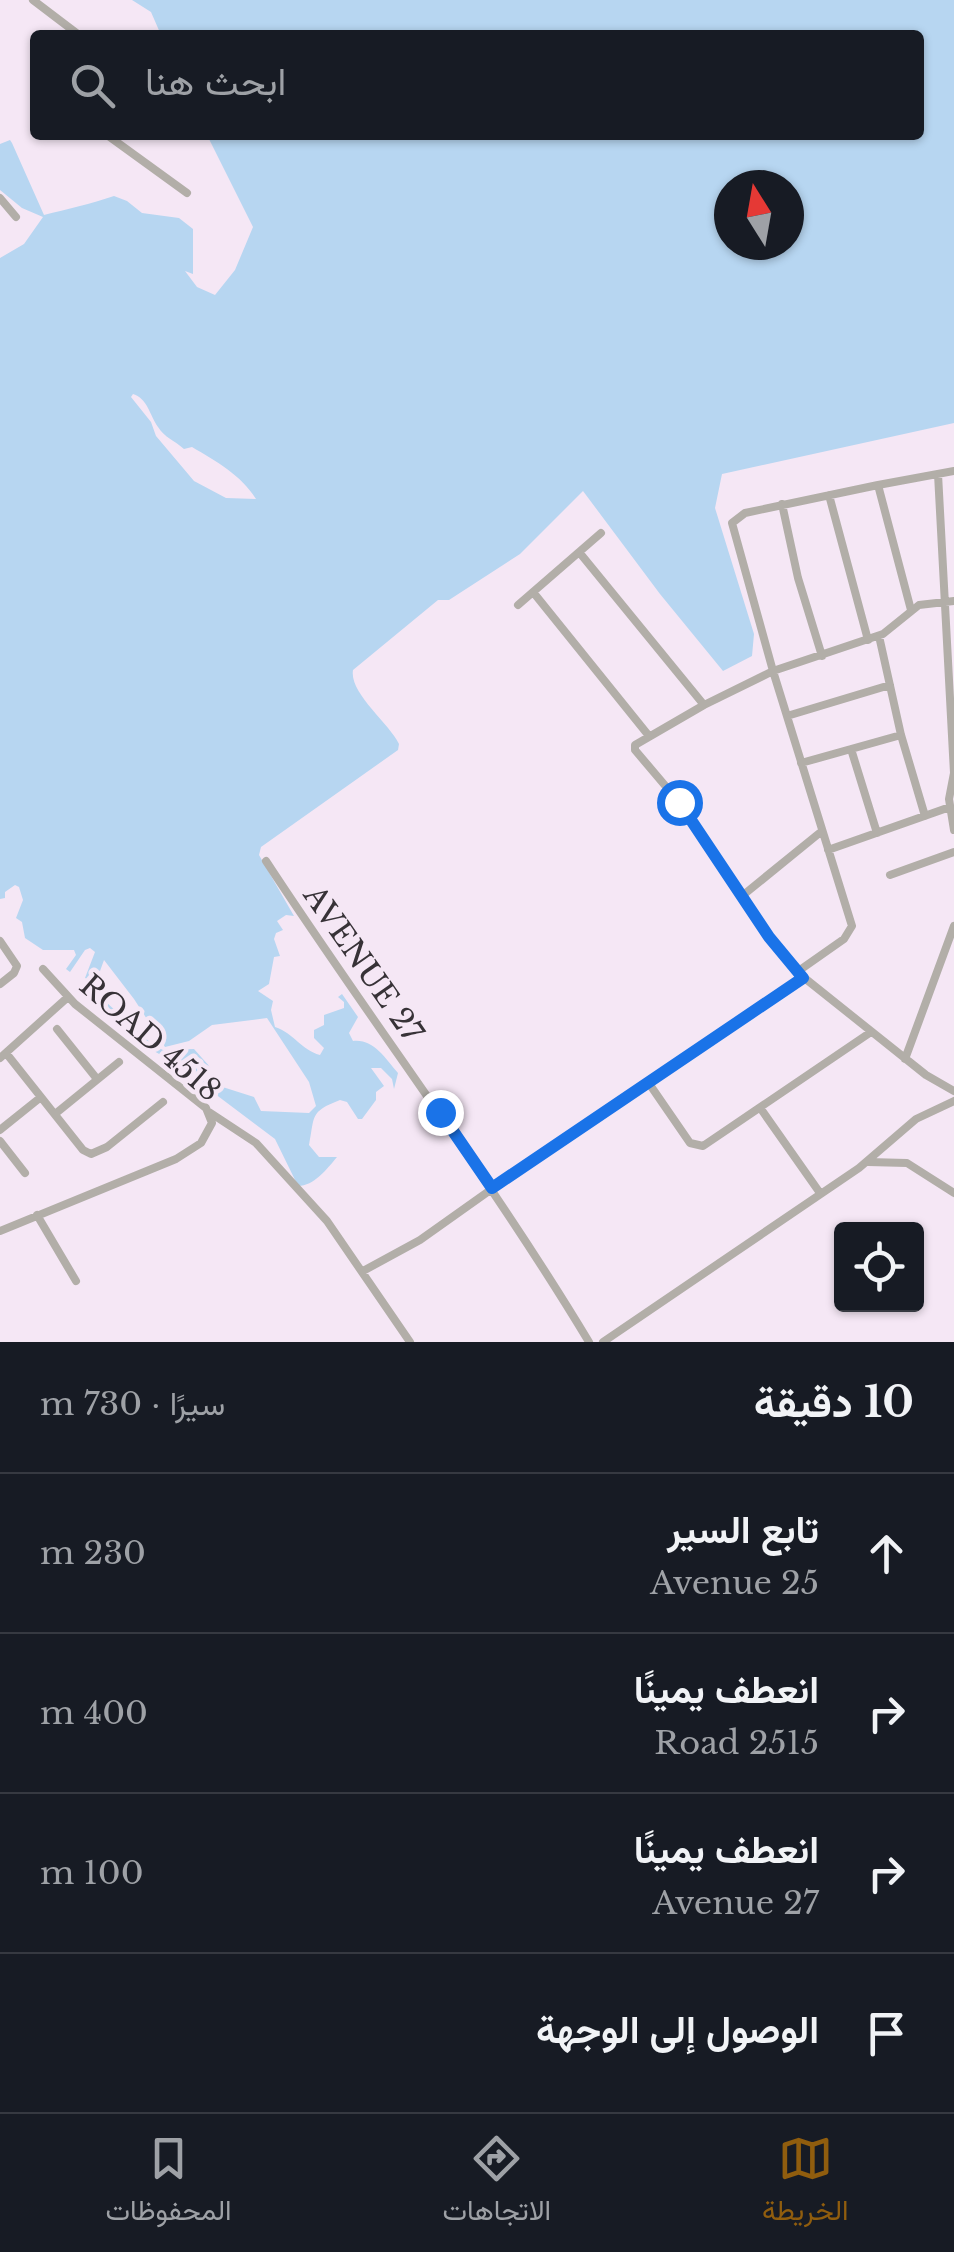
<!DOCTYPE html>
<html lang="ar">
<head>
<meta charset="utf-8">
<style>
  :root { --surface:#171b24; --page:#20242c; --text:#f1f3f6; --muted:#9ea1a6; --line:#363941; --accent:#905d0e }
  body { margin:0; font-family:"Libre Baskerville",Vazirmatn,serif; background:var(--page); color:var(--text); direction:rtl }
  .controls { position:absolute; right:30px; bottom:30px; display:grid; overflow:hidden; border-radius:10px; box-shadow:0 2px 8px #0004 }
  .controls button { width:90px; height:90px; display:grid; place-items:center; padding:0; border:0; border-bottom:2px solid var(--line); background:var(--surface); color:var(--text); font:50px sans-serif }
  .compass { position:absolute; left:714px; top:170px; width:90px; height:90px; border-radius:50%; background:var(--surface); box-shadow:0 2px 8px #0004; rotate:349deg }
  .stop { position:absolute; width:30px; height:30px; margin:-22px; border:8px solid #1a73e8; border-radius:50%; background:#fff }
  .stop.end { background:#1a73e8; border-color:#fff; box-shadow:0 2px 10px #0008 }
  .list { margin:0; padding:0; list-style:none }
  h2 { display:flex; justify-content:space-between; align-items:center; height:130px; margin:0; padding:0 40px; font-size:42px }
  h2 small { font-size:32px; font-weight:400; color:var(--muted) }
  .list li { display:grid; grid-template-columns:65px 1fr auto; gap:30px; align-items:center; box-sizing:border-box; height:160px; padding:0 40px; border-top:2px solid var(--line) }
  .list b { display:block; font-size:38px; white-space:nowrap }
  .list p { margin:0; font-size:32px; white-space:nowrap; color:var(--muted) }
  .list em { font-size:32px; font-style:normal; color:var(--muted) }
  .icon { flex:none; width:55px; height:55px; fill:none; stroke:currentColor; stroke-width:2; stroke-linecap:round; stroke-linejoin:round }
  .map { position:relative; flex:none; width:954px; height:1342px; overflow:hidden; direction:ltr }
  .search { position:absolute; background:var(--surface); box-shadow:0 2px 8px #0004; left:30px; right:30px; top:30px; height:110px; display:flex; align-items:center; gap:25px; box-sizing:border-box; padding:0 35px; border-radius:10px; color:var(--muted); font-size:38px }
  .sheet { height:770px; background:var(--surface) }
  nav { display:flex; justify-content:space-around; align-items:center; box-sizing:border-box; height:140px; border-top:2px solid var(--line); background:var(--surface); font-size:28px; color:var(--muted) }
  nav a { display:grid; justify-items:center; gap:5px }
  nav .on { color:var(--accent) }
  .map>svg:first-child { display:block }
</style>
</head>
<body>
<div class="map">
<svg width="954" height="1342" viewBox="0 0 954 1342">
  <rect width="100%" height="100%" fill="#f5e7f5"/>
  <path fill="#b7d6f1" fill-rule="evenodd" d="M132,0H954V423L722,474L715,508L754,634L752,656L723,671L660,594L583,491L520,554L449,600H438L353,670C349,693 389,723 399,744L398,750L261,847L259,855L294,916L286,915L277,921L283,930L276,933L274,939L280,956L274,957L269,984L258,991L273,1001L271,1010L275,1027C294,1033 301,1050 320,1055L324,1048L314,1038V1030L324,1025V1015L344,1008V1002L338,997L342,994L358,1017L349,1033L353,1041C374,1039 384,1057 398,1073L394,1089L392,1079L381,1068H371L384,1086L376,1092V1100L362,1119H358L347,1102L340,1100C309,1112 315,1116 309,1145L319,1157H337C327,1169 314,1186 298,1186L275,1139L170,1060L143,1045L97,998L106,1002L153,1045L163,1050L194,1049L210,1067V1083L254,1097L261,1111L309,1113L316,1106L309,1082L267,1018L212,1025L189,1041L165,1047L134,999L104,960L96,982L85,978L95,952L90,948L85,950L70,972L66,969L76,955L74,950H43L25,938L22,922L16,918L23,900L19,887L15,885L5,892V898L0,899V258L24,244L43,217L22,208L0,190V144L10,140L12,143L44,215C67,209 91,204 114,196L127,201L142,213L179,218L193,229V274L185,271L197,287L215,295L235,270L253,227L207,135H919V35H161L151,12ZM729,185H789V245H729ZM133,394C148,399 149,414 158,427C165,438 174,440 184,449L192,447C216,461 241,475 256,499L226,498L194,481L156,436L151,422L131,397Z"/>
  <g fill="none" stroke-linecap="round" stroke-linejoin="round">
    <path stroke="#b2aea8" stroke-width="8" d="M33,0L79,35
      M107,135L187,193
      M0,198L16,217
      M938,474L954,773L949,799L954,830
      M878,485L954,471
      M829,495L868,640
      M782,504L798,578L822,656
      M579,552L704,705
      M533,592L649,736
      M954,601L919,605L883,634L773,671L704,705L635,745V750L679,802L769,937L797,972L926,1075L954,1091
      M518,605L601,533
      M879,636L901,735L925,816
      M787,716L890,685
      M851,749L877,833
      M801,763L901,735
      M828,850L950,807
      M266,861C372,1023 489,1176 589,1342
      M890,875L954,852
      M742,896L822,831
      M0,941L17,966L14,973L0,984
      M797,972L844,939L852,926L773,671L732,523L745,513L878,485L911,610
      M57,1029L97,1079
      M6,1053L83,1150L91,1154L107,1147L163,1102
      M0,1058L68,997
      M905,1059L954,926
      M648,1082L690,1143L703,1146L871,1032
      M761,1109L820,1193
      M209,1112L256,1143L327,1221L410,1342
      M55,1114L119,1062
      M0,1130L41,1097
      M0,1141L25,1173
      M868,1162L907,1163L954,1193
      M37,1215L76,1281
      M0,1231L176,1159L201,1143L212,1123L206,1108L75,1004L43,969
      M363,1271L420,1240L520,1169L803,979
      M603,1342L859,1168L916,1119L954,1101"/>
  </g>
  <g fill="none" stroke-linecap="round" stroke-linejoin="round">
    <path stroke="#1a73e8" stroke-width="12" d="M440,1112L492,1188L803,978L769,937L679,802"/>
  </g>
  <g text-anchor="middle" stroke-width="9" stroke-linejoin="round" paint-order="stroke">
    <g font-size="30" fill="#373237" stroke="#f5e7f5">
      <text transform="translate(363 964) rotate(55)" y="10">AVENUE 27</text>
      <text transform="translate(150 1038) rotate(41)" y="10">ROAD 4518</text>
    </g>
  </g>
</svg>
<div class="controls">
<button><svg class="icon" aria-label="locate" viewBox="0 0 24 24"><circle cx="12" cy="12" r="6"/><path d="M12 2v4M12 18v4M2 12h4M18 12h4"/></svg></button>
</div>
<svg class="compass" viewBox="-18 -18 36 36"><path d="M0-13l5 13h-10z" fill="#e53935"/><path d="M0 13l5-13h-10z" fill="#9ea1a6"/></svg>
<div class="stop" style="left:679px;top:802px"></div>
<div class="stop end" style="left:440px;top:1112px"></div>
<div class="search"><svg class="icon" aria-label="search" viewBox="0 0 24 24"><circle cx="10" cy="10" r="6"/><path d="M15 15l6 6"/></svg>ابحث هنا</div>
</div>
<section class="sheet">
<h2>10 دقيقة<small>سيرًا · 730 m</small></h2>
<ul class="list">
<li><svg class="icon" aria-label="ahead" viewBox="0 0 24 24"><path d="M12 20V5M6 11l6-6 6 6"/></svg><div><b>تابع السير</b><p>Avenue 25</p></div><em>230 m</em></li>
<li><svg class="icon" aria-label="right" viewBox="0 0 24 24"><path d="M7 20v-9h11M14 6l5 5-5 5"/></svg><div><b>انعطف يمينًا</b><p>Road 2515</p></div><em>400 m</em></li>
<li><svg class="icon" aria-label="right" viewBox="0 0 24 24"><path d="M7 20v-9h11M14 6l5 5-5 5"/></svg><div><b>انعطف يمينًا</b><p>Avenue 27</p></div><em>100 m</em></li>
<li><svg class="icon" aria-label="arrive" viewBox="0 0 24 24"><path d="M6 21V4h12l-3 4 3 4H6"/></svg><div><b>الوصول إلى الوجهة</b></div></li>
</ul>
</section>
<nav>
<a class="on"><svg class="icon" aria-label="map" viewBox="0 0 24 24"><path d="M3 6l6-2 6 2 6-2v14l-6 2-6-2-6 2zM9 4v14M15 6v14"/></svg>الخريطة</a>
<a><svg class="icon" aria-label="directions" viewBox="0 0 24 24"><path d="M12 3l9 9-9 9-9-9zM9 14v-3h6M13 9l2 2-2 2"/></svg>الاتجاهات</a>
<a><svg class="icon" aria-label="saved" viewBox="0 0 24 24"><path d="M7 4h10v16l-5-4-5 4z"/></svg>المحفوظات</a>
</nav>
</body>
</html>
